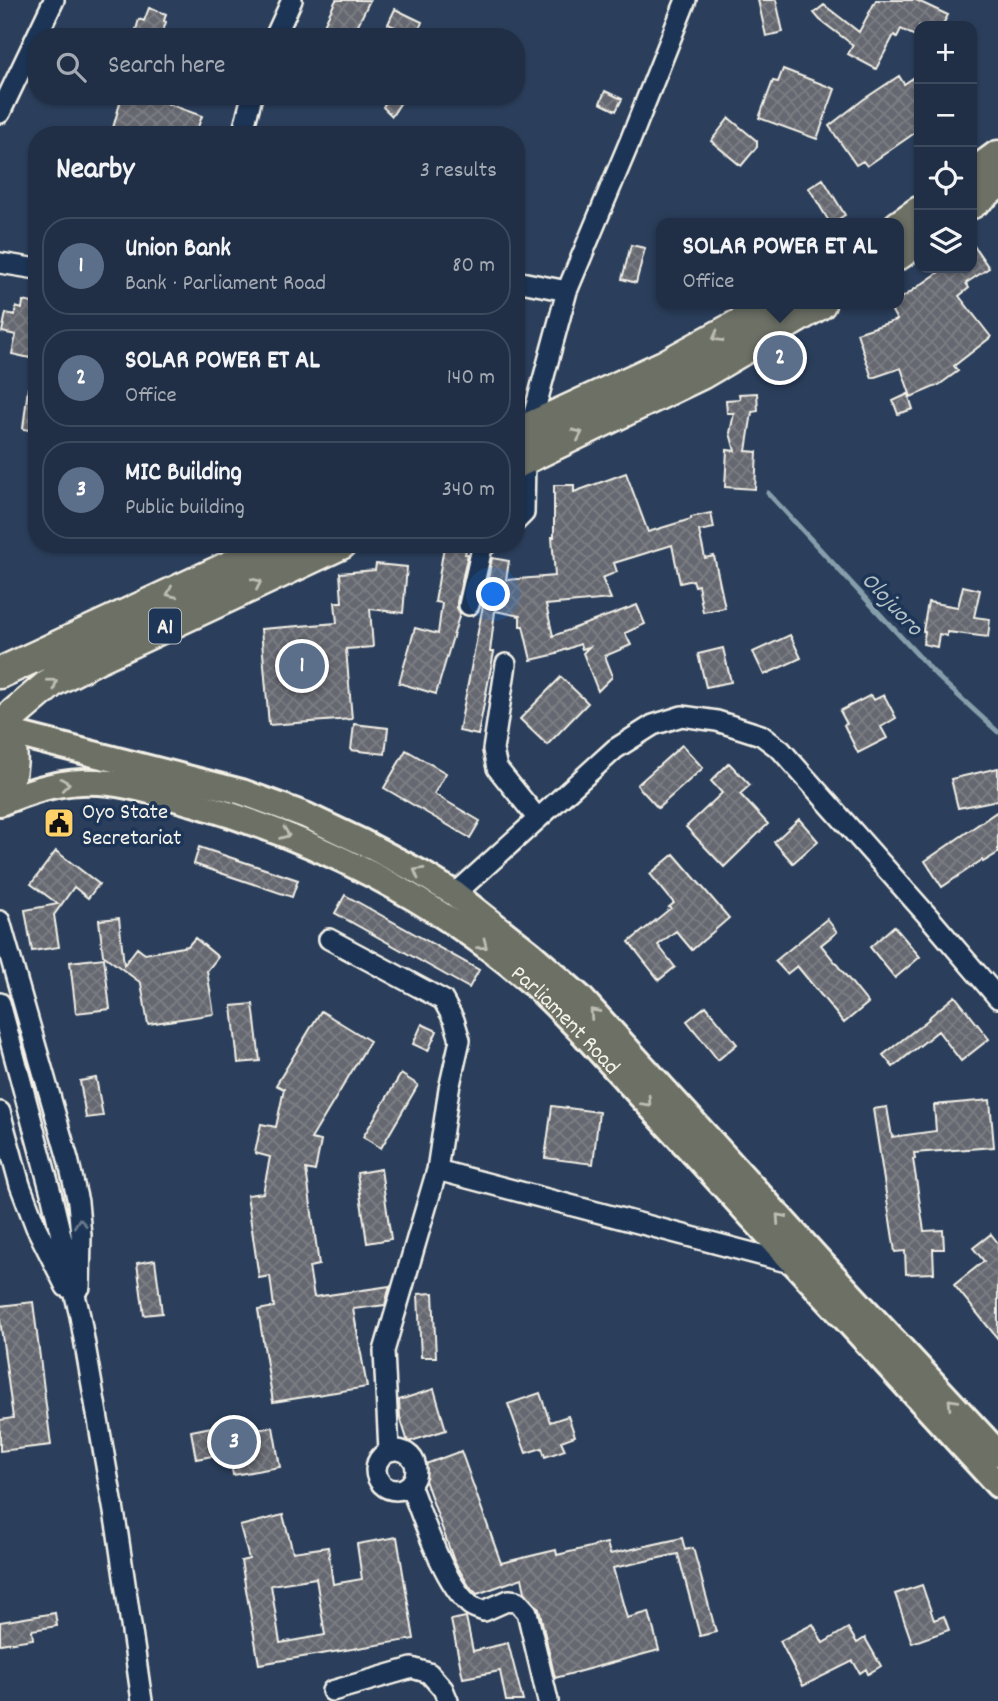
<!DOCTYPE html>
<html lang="en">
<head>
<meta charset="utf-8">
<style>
  :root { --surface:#202f45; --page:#2d3b50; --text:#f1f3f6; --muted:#a2a9b3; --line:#3d4a5e; --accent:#e69b98 }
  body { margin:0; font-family:Dekko,sans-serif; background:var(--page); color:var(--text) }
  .controls { position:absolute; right:21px; top:21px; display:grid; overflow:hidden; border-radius:14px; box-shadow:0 2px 5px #0004 }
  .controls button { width:63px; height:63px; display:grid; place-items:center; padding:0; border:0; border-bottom:2px solid var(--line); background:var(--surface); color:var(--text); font:35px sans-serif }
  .you { position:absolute; left:494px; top:595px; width:24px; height:24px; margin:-18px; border:5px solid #fff; border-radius:50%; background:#1a73e8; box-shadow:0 0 0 10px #1a73e833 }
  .badge { display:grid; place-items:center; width:46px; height:46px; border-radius:50%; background:var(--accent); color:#fff; font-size:23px; font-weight:700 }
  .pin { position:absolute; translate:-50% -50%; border:4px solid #fff; box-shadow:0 2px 7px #0006 }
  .popup { position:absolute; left:656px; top:218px; width:248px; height:91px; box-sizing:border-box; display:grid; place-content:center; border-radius:14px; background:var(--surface); filter:drop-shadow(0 2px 5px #0005); font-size:23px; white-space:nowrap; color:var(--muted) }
  .popup b { font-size:26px; color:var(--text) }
  .popup::after { content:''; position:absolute; left:50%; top:100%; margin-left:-14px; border:14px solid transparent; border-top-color:var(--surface) }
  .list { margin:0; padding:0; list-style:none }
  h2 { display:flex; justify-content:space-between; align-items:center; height:91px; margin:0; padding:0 28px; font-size:30px }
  h2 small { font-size:23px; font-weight:400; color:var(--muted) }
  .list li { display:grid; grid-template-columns:46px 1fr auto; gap:21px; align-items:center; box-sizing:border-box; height:98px; margin:0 14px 14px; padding:0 14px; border:2px solid var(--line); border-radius:28px }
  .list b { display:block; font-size:26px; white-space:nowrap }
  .list p { margin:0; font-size:23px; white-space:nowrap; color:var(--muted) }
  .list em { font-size:23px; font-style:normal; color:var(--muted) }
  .icon { flex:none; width:38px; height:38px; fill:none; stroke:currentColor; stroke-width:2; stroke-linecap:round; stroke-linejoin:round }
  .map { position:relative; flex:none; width:998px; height:1701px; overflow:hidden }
  .search { position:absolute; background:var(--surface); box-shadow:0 2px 5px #0004; left:28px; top:28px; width:497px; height:77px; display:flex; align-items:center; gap:18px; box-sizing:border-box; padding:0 24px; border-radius:28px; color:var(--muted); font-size:26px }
  .panel { position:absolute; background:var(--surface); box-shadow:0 2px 5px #0004; left:28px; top:126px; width:497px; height:427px; border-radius:28px }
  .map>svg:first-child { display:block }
</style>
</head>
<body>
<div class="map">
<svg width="998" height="1701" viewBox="0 0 998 1701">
  <defs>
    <pattern id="building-cross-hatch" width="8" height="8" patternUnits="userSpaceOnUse" patternTransform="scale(1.75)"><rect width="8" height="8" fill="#65686f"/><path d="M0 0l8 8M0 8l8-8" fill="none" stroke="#7c7e84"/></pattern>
  </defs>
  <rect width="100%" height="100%" fill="#2b3f5c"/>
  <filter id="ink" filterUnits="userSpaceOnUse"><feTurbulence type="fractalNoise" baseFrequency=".0143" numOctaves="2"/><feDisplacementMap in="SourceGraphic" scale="14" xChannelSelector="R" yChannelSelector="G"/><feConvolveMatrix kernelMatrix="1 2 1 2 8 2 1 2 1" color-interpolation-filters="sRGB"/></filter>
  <g filter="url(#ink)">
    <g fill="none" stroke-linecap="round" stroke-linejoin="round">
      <path stroke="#869fab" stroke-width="5" d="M768,493L938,677L998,732"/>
    </g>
    <path fill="url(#building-cross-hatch)" stroke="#f4f1e8" stroke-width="2" fill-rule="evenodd" d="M336,0H370L352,37H318Z
      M758,0H776L783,32L766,36Z
      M876,0H916L948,15L942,26H919V38L901,29L897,37L894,35L876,69L848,54L853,45L820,20L814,13L824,5L859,32Z
      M149,8L166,14L164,21L166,22L161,37H134L139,19L144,21Z
      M395,9L422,22L416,37L388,24Z
      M783,69L835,89L817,139L759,118L773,81L778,82Z
      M919,74V130L867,166L863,161L856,165L829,126L864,99L899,76L904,84Z
      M605,91L622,99L616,111L600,103Z
      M122,96H146L202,116L195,135H111Z
      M389,96H405L392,116L383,107Z
      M729,118L757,141V147L741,166L711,141Z
      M823,179L845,215L832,223H830L809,188Z
      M972,243L989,268L966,283L969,288L959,296L991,337L954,366L958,371L939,385L911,397L901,368L872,378L857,333L897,320L888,304H899V300L945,268H972Z
      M631,245L645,248L636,283L622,279Z
      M23,301L37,304V345L33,344L30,358L12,354L16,335L2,332L6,313L15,315L16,307L22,309Z
      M28,388L37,389V431L23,429Z
      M757,393L758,411L752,412L746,451L757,452L755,489L725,487L727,450L735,451L730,433L734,413H727L726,400L740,399L739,394Z
      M908,394L913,409L898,414L893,401Z
      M626,473L648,532L691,519V517L711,513L714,528L699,531L705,558L714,556L725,608L703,612L698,585L695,586L693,580L680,583L672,545L614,563L617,572L602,578L611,599L546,605L553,636L637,605L645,624L625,633L631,645L605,656L612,674V677L598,691L583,653L589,647L582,649L580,644L557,653V654L531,660L523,626H520V616L495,611L490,652H494L478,735L459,731L492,558L509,561L506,580L555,576L552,537H554V485H574V492Z
      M444,546L466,550L465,554H468L457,602V608L460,613L436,694L399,683L415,628L438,634L442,603L435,602Z
      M376,564L407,567L403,613L370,609L373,647L346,649L352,719L269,725L261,629L337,623L335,602H342L340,573L375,570Z
      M963,586L980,590L974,617L990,619L988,637L947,632V636L939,634L937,647L923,644L925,632L923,631L928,602L958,607Z
      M790,635L801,658L764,675L753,652Z
      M723,648L731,682L706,687L698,654Z
      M561,677L588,703L547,745L520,719Z
      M871,695L874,700L884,695L896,718L881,727L887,738L858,753L844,725L847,724L840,711Z
      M354,724L388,728L385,754L351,750Z
      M682,745L703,768L658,808L637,785Z
      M406,750L446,773L434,794L480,821L470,838L384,788Z
      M729,763L750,785L740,794L768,824L724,867L686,827L722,793L711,781Z
      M998,768V800L958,808L951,779Z
      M998,811V853L983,862L982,860L942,887L925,861Z
      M799,819L818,841L793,863L774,842Z
      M199,847L298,880L292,897L194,864Z
      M56,851L99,884L88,898L74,887L54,915L59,947L32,951L25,910L58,904L31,884Z
      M674,854L729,918L692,950L676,931L658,945L675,967L659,980L629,942L671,908L669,907L674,903L650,874Z
      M345,895L479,970L469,988L335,913Z
      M119,918L124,965L137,948L145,954L188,946L195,938L218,957L207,971L214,1014L148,1024L141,983L103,955L99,920Z
      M827,919L837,932L821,945L868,1003L844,1023L797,966L787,974L775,961Z
      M894,926L920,957L895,978L870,947Z
      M104,958L110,1009L76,1013L70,962Z
      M955,996L989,1039L961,1061L938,1031L893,1067L883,1055L929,1019L928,1018Z
      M253,1004L260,1061L238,1063L232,1006Z
      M706,1006L737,1044L718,1060L687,1021Z
      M321,1011L370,1041L311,1139L321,1141L315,1171L306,1169L319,1265L309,1267L314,1297L390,1286L385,1305L353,1309L367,1387L273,1402L258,1310L274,1307L270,1276L259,1278L247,1195L263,1193L270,1157L255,1153L261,1124L276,1127L284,1089L276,1085Z
      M422,1024L437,1031L428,1051L413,1044Z
      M401,1074L418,1085L381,1148L363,1137Z
      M96,1078L103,1116L86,1118L80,1081Z
      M990,1100L994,1147L914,1153L915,1159H913L924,1231L943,1230L944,1249H933L934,1273L906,1274L905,1251L895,1252L873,1109L887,1107L892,1137L936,1131L934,1105Z
      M552,1106L599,1112L593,1164L545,1158Z
      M381,1169L391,1239L367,1243L357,1173Z
      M991,1234L998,1243V1339L954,1285L984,1261L973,1248Z
      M155,1260L162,1313L144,1315L137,1263Z
      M433,1293L436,1357H421L418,1294Z
      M33,1302L51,1445L0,1451V1420L13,1418L0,1320V1306Z
      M434,1389L446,1430L408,1442L400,1417L399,1400Z
      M540,1393L550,1422L568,1416L575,1436L561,1441L565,1450L545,1457L542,1448L526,1453L508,1404Z
      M237,1422L239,1433L273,1427L280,1467L233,1475L229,1453L196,1459L191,1431Z
      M461,1451L501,1563L556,1550L557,1555L607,1543L610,1554L682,1538L685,1550L693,1548L716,1632L700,1636L678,1554L613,1568L627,1618L649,1612L659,1650L555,1678L539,1609L525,1592L522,1578L477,1594L469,1586L454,1561L420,1466Z
      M283,1515L293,1552L328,1547L333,1584L362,1579L357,1544L397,1537L414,1639L259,1664L241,1561L249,1559L240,1526ZM316,1578L325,1635L280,1643L271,1585Z
      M922,1585L934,1620L944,1616L949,1630L912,1643L895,1594Z
      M55,1613L57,1626L32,1630L33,1639L0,1644V1622Z
      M466,1617L473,1651L508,1643L523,1701H506L500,1671L463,1678L451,1620Z
      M813,1624L823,1643L848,1628L857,1643L865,1638L881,1666L868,1674L866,1669L860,1673L853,1661L803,1686L780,1641Z"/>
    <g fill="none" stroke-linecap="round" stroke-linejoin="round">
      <g stroke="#f4f1e8" stroke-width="24">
        <path id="minor" d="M275,37L292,0
          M0,113L54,0
          M242,135L252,96
          M0,263L37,269
          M516,281L567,291
          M532,432L530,428L567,291L630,141L686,0
          M516,521L524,513L525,459
          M469,605L482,548L487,544
          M506,664L493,750L497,768L538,819
          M455,894L615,749L653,725L682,716L717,721L761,735L781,750L934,923L998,998
          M0,921L68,1159L78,1202L81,1235L80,1287
          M329,939L443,1000L454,1020L460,1040L449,1089L437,1170L384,1351L389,1451
          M0,1003L51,1193L80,1316L118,1535L142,1701
          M0,1112L20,1185L36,1227L66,1287
          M437,1170L798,1265
          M376 1470a20 20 0 1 1 40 0a20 20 0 1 1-40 0Z
          M410,1485C423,1518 443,1581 469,1604C473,1608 479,1609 484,1611L509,1600L517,1601L527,1612L548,1701
          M332,1691L412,1668L429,1673L443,1689L448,1701"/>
      </g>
      <g stroke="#f4f1e8" stroke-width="30">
        <g id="major">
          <path d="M4,731L242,792L305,815L362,842L421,873L455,894L531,954L580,997L817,1258L998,1453"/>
          <path id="s1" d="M0,803C27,792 53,783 82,782C120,780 160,794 196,804C318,840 436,899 532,983C549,998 565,1015 581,1031L998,1485"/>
        </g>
      </g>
      <g stroke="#f4f1e8" stroke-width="35">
        <path id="highway" d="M972,175L998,156
          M972,203L998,183
          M899,226L919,212
          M899,254L919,240
          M516,434L664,366L777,304
          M516,463L701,374L820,304
          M0,673L278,544
          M0,726L53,681L95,659L341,544
          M0,726C18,746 13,778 0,799"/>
      </g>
      <use href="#minor" stroke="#1d3557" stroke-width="19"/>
      <use href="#major" stroke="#6c7065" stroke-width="24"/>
      <use href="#highway" stroke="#6c7065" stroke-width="30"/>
    </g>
    <defs><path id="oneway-chevron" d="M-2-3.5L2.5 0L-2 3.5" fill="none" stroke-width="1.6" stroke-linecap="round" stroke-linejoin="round" transform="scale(1.75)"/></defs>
    <g stroke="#bebdb4">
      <use href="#oneway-chevron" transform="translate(717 337) rotate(151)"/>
      <use href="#oneway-chevron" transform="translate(578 434) rotate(-25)"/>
      <use href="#oneway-chevron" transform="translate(257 583) rotate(-25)"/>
      <use href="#oneway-chevron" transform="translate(171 593) rotate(155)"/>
      <use href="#oneway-chevron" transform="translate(53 683) rotate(-36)"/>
      <use href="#oneway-chevron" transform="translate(65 784) rotate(-7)"/>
      <use href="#oneway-chevron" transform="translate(285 834) rotate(21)"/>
      <use href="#oneway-chevron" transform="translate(418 872) rotate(-151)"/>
      <use href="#oneway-chevron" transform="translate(483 945) rotate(38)"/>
      <use href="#oneway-chevron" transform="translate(594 1013) rotate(-132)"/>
      <use href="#oneway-chevron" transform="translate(647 1102) rotate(47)"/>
      <use href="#oneway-chevron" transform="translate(780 1218) rotate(-132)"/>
      <use href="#oneway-chevron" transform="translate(952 1403) rotate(-133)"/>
    </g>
    <use stroke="#68778a" href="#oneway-chevron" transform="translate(80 1223) rotate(-96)"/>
  </g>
  <defs>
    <g id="civic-square" transform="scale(1.575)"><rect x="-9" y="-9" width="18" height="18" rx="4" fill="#ffd166" stroke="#1d3557"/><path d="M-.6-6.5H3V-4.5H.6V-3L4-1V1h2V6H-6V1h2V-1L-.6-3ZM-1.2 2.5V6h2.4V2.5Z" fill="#111"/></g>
  </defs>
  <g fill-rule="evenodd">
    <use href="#civic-square" x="59" y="823"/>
  </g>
  <g text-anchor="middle" stroke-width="7" stroke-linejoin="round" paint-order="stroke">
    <rect fill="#1d3557" stroke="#b4b9bc" stroke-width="2" x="149" y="608.5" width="32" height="35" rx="5"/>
    <g font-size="21" font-weight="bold" fill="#f4f1e8">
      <text x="165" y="633">A1</text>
    </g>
    <g font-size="23" fill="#f4f1e8" stroke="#1d3557" text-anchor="start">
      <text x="82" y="818">Oyo State<tspan x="82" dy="26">Secretariat</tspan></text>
    </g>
    <g font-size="23" fill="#f4f1e8" stroke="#1d3557">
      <text dy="8" stroke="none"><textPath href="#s1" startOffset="635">Parliament Road</textPath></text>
    </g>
    <g font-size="24" font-style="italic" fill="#b4c1c4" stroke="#1d3557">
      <text transform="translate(893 603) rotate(47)" y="8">Olojuoro</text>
    </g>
  </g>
</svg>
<div class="controls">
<button>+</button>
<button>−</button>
<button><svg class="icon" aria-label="locate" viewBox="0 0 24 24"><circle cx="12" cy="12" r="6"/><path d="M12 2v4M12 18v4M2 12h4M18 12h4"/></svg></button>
<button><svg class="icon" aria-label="layers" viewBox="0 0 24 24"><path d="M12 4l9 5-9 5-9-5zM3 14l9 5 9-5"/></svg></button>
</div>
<div class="you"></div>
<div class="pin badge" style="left:302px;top:666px;background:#5c6f8a">1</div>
<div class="pin badge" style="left:780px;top:358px;background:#5c6f8a">2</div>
<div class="popup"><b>SOLAR POWER ET AL</b>Office</div>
<div class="pin badge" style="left:234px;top:1442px;background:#5c6f8a">3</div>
<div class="search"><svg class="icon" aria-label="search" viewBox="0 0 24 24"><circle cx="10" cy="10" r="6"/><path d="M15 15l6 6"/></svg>Search here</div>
<section class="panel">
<h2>Nearby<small>3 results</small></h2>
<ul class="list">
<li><span class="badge" style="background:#5c6f8a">1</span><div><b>Union Bank</b><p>Bank · Parliament Road</p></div><em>80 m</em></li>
<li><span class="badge" style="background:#5c6f8a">2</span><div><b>SOLAR POWER ET AL</b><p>Office</p></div><em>140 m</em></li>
<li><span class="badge" style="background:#5c6f8a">3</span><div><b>MIC Building</b><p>Public building</p></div><em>340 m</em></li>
</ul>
</section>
</div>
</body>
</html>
